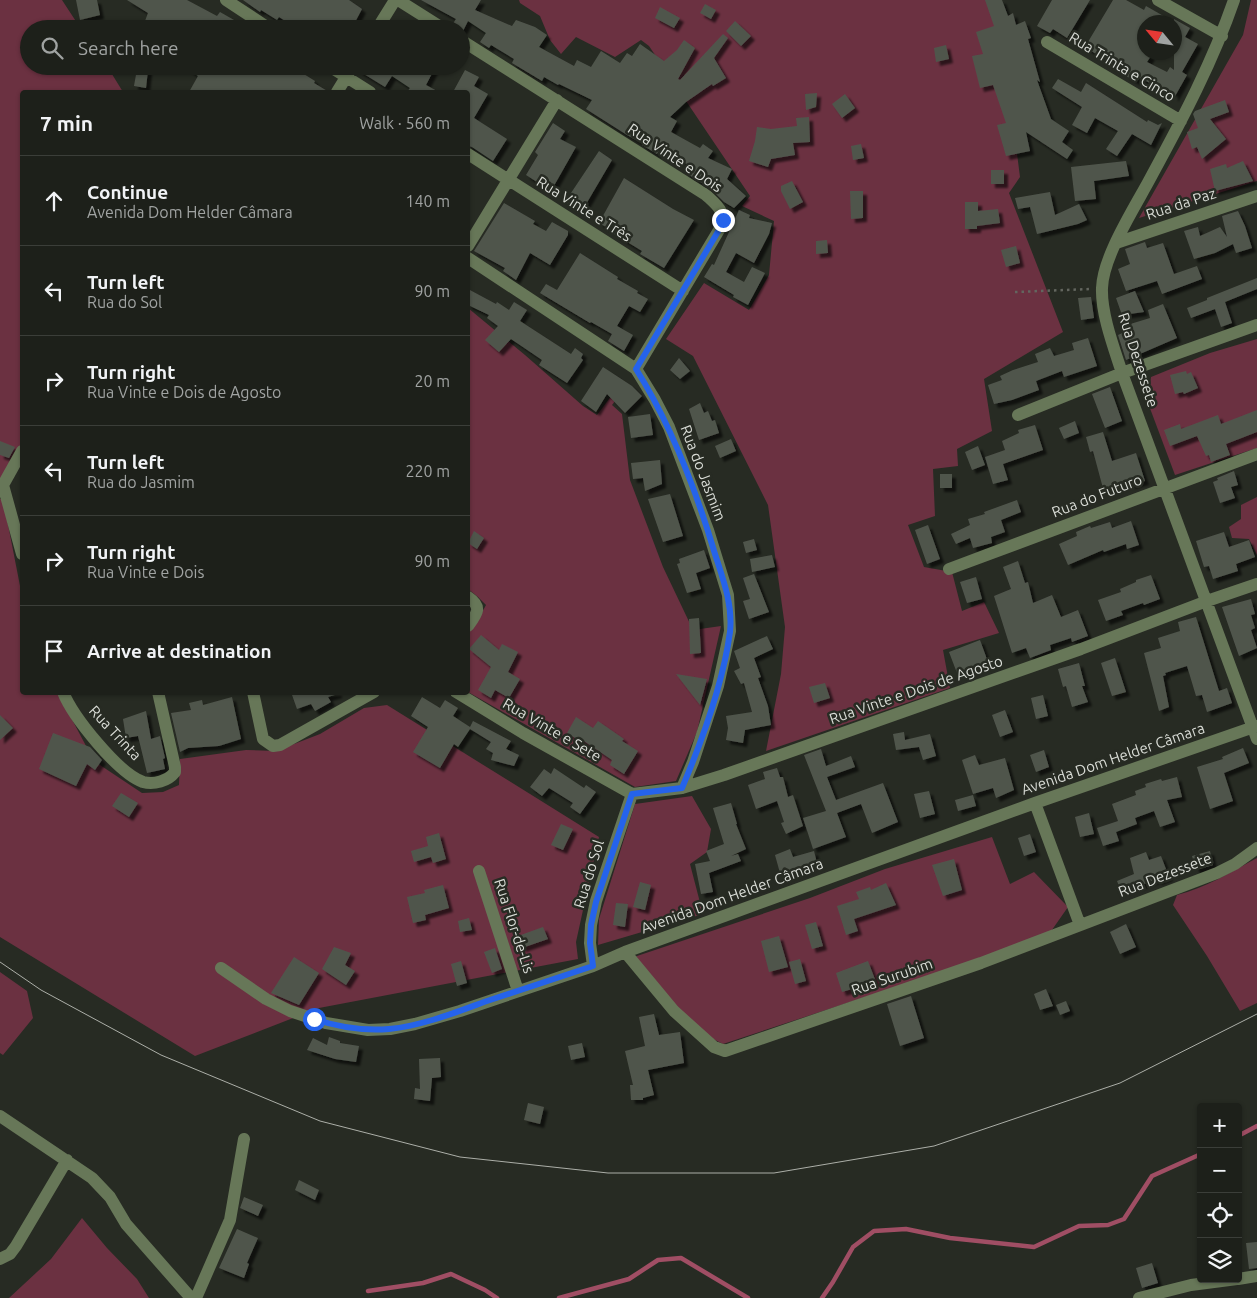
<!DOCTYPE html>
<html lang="en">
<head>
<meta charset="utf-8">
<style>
  :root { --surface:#1d201a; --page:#252823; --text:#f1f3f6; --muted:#a0a3a2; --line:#3b3e39 }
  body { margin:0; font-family:Ubuntu,sans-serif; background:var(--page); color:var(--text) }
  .controls { position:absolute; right:15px; bottom:15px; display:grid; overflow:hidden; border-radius:5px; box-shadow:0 1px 4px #0004 }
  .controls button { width:45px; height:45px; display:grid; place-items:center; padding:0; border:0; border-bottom:1px solid var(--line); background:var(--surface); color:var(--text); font:25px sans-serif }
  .compass { position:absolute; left:1137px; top:15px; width:45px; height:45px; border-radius:50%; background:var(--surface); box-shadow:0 1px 4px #0004; rotate:299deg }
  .stop { position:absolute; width:15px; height:15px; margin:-11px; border:4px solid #2563eb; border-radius:50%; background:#fff }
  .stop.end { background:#2563eb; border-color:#fff; box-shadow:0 1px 5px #0008 }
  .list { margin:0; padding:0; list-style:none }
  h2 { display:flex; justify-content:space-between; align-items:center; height:65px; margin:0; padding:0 20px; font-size:21px }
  h2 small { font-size:16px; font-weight:400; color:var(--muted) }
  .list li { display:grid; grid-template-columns:32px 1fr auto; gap:15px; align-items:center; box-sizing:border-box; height:90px; padding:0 20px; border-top:1px solid var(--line) }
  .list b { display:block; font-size:19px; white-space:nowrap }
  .list p { margin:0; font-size:16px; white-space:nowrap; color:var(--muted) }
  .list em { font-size:16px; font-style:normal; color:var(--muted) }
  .icon { flex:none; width:28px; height:28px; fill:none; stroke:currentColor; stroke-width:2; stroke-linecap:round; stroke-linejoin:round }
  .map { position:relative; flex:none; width:1257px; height:1298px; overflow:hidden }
  .search { position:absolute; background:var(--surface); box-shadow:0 1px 4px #0004; left:20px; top:20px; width:450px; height:55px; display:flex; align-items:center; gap:12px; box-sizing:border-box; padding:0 18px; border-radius:28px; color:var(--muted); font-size:19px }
  .panel { position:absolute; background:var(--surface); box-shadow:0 1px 4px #0004; left:20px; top:90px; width:450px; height:605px; border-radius:5px }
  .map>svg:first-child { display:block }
</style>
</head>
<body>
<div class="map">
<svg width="1257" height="1298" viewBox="0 0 1257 1298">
  <defs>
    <filter id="shadow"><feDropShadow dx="4" dy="4" stdDeviation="1" flood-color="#0009"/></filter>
  </defs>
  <rect width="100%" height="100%" fill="#272b23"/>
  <path fill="#6b3141" d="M0,0H62L81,29H29V66H107L123,92H22V448L0,483Z
    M519,0H990L1014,130L1020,177L1009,193L1063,332L984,379L992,431L957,449L958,466L933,469L935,516L908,525L924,567L952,572L962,611L984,602L999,633L943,650L950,688L766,751L781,674L785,627L768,505L693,356L666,339L704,283L749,310L769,275L774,221L742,206L750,196L649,46L641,40L615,57L576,37L561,54L550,40L540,16L520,3Z
    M1251,0H1257V181L1139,218L1243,35Z
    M468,308L525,355L583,406L597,415L612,395H620L612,405L622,414L630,480L663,567L693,630L721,626L697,732L676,781L635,787L468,692V631L480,616L486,605L478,597L468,589Z
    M1257,339V448L1175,475L1148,403L1151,377L1210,353Z
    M1257,497V555L1249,539L1232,538L1229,527L1241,519V505Z
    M0,499H3L22,596V692L58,693L94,761L142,793L163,792L179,785L180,759L246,750L276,751L320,734L364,708L387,705L599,837L576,942L578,959L319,1008L195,1056L0,937Z
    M692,796L711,829L707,852L690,864L703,914L598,945L599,919L635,804Z
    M992,837L1010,884L1034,872L1068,907L1047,937L723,1044L697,1031L634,957L810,898L885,869Z
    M1257,858V1003L1240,1011L1207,956L1173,905L1177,895C1205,888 1231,872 1257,858Z
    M0,972L27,991L33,1018L3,1055L0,1053Z
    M82,1218L107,1248L137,1279L149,1298H9L51,1259Z"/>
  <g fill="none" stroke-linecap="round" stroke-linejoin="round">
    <path stroke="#a04e64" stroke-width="4.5" d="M1238,1136L1257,1126
      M368,1291L423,1283L451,1274L485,1290L497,1298
      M559,1298L629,1279L658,1260L681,1258L748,1298
      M822,1298L833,1282L853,1247L874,1231L906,1229L950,1238L1034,1247L1079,1226L1108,1225L1124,1219L1152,1176L1201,1154"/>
  </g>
  <path fill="#50554c" filter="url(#shadow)" d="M76,0H97L100,15L80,20Z
    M127,0H187L217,16L220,12L234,20L229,29H142L148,13Z
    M243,0H349L362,9L353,26L342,20L335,29H298L279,17L277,20L261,10L260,12Z
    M421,0H481L475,10L512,26L516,20L535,27L547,35L539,47L574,66L577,60L591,67L601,51L620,63L627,53L632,56L640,44L664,61L677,50L684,40L695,48L678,79L680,80L723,34L728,38L714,58L726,78L713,86L712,84L686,102L670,117L677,121L671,132L700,148L703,144L713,151L708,158L732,169L727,179L746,196L734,208L724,202L710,188L686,173L690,166L660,149L657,154L642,145L643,144L627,135L586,109L592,100L559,84L558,85L544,77L542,81L512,63L514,59L491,45L489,48L480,42L486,33L468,21L463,31L461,29L452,25L456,19Z
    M985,0H1002L1008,16L1013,13L1016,25L1025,21L1031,38L1028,39L1040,82L1037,80L1051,119L1069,131L1062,142L1073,150L1067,159L1026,132L1030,151L1006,156L997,125L1006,123L993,85L980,88L972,56L983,54L976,32L994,26Z
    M1052,0H1090L1067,38L1053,29L1050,33L1037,26Z
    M1113,0H1126L1144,10L1146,6L1174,22H1144V52L1151,56L1147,62L1167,72L1170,67L1174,70V19L1190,28L1185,37L1198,44L1182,72L1187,75L1174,98V93L1157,84L1156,86L1138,77L1136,81L1126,76L1129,72L1096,54L1085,47Z
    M705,4L716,10L711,19L700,13Z
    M660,7L680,18L674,28L655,18Z
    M735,21L751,36L741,46L726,31Z
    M946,45L949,59L936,62L934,48Z
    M183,66H291L315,81L314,83L329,92H189L198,76Z
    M361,66H436L426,85L439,92H407L410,88L392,76L385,87L359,71Z
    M137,69L148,70L146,88L134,86Z
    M465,70L479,77L474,86L488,94L474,118L507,139L493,161L472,147L468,146V92H453Z
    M1058,79L1081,92L1086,83L1147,122L1148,120L1158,125L1162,123L1151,145L1132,134L1117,156L1106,149L1118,131L1095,118L1087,133L1072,125L1082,107L1052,88Z
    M817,93L816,107L806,110L805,94Z
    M845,94L855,108L842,118L832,104Z
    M1225,100L1229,112L1210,119L1226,139L1202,159L1197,147L1192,149L1187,132L1198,128L1193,114L1195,111Z
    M809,117L810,142L793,143L795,155L771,159L768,167L749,161L755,141L757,127L771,129L797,126L796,118Z
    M553,123L565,131L560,139L576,147L551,191L526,175L538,155L535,152Z
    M861,144L864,158L853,160L851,146Z
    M599,151L612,160L582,211L565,202Z
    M1126,161L1129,176L1094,181L1096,199L1075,201L1071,167Z
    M1243,161L1253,181L1215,191L1210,169L1226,164L1227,168Z
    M991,170H1004V184H991Z
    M624,178L673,209L694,220L664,268L640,254L642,251L614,234L615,232L599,223Z
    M792,181L803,202L790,209L781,191V186Z
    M850,191H863V218L851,219Z
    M1050,192L1055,215L1079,204L1087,220L1078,224L1037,234L1030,207L1018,209L1015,198Z
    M965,202H978V211L998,209L1000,223L977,226V229H965Z
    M504,203L535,221L533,224L546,231L552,222L568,231V235L550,265L530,253L516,280L503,271L505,268L474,251Z
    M739,210L750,215L749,218L772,223L769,234L754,263L736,253L726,272L744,282L752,267L765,273L748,305L733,297L734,295L704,277L712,264L714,265Z
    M1238,211L1245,226L1252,248L1236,253L1233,244L1215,253L1194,259L1184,231L1198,227L1200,236L1220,227L1227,237L1222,216Z
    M827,240L828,253L816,254V241Z
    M1145,242L1147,248L1163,243L1174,274L1197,266L1202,279L1162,294L1157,281L1126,291L1118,269L1130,264L1125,249Z
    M1016,246L1020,263L1006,267L1001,250Z
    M580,253L618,277L617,279L638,291L637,293L648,299L640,312L629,306L617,326L633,335L624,351L608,341L612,334L591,322L590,323L540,293L546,284L557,290Z
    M1257,278V289L1225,302L1232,323L1221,327L1215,309L1191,318L1187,308L1207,300V298Z
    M468,289L496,304L497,302L509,310L514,302L527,310L520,321L571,354L575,348L583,354L581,358L583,360L567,383L539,365L542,360L511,339L499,352L485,340L498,326L487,318L489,315L468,305Z
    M1135,291L1144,312L1122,315L1116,298Z
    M1091,297L1094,318L1081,320L1078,298Z
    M1163,304L1177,338L1126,360L1118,335L1129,330L1127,325L1150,318L1148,310Z
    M1088,338L1097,366L1064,377L1062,371L1036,381L1039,390L1012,400L994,404L988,385L1002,380L1000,376L1013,370L1038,362L1035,354L1050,348L1054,356L1074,350L1072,343Z
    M679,358L690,371L680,379L670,370Z
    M603,367L632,386L642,396L625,413L607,394L596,412L581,401Z
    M1186,371L1187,374L1191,372L1198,388L1184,394L1183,392L1175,394L1170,375Z
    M1110,387L1122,421L1105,428L1092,394Z
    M700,403L704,413L708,411L712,421L715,420L719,433L699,440L689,409Z
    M1257,410V432L1226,444L1230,455L1211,462L1209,455L1206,456L1197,436L1170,446L1164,430L1180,424L1181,429L1218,415L1221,424Z
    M650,414L653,435L631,438L628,417Z
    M1075,421L1079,433L1064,439L1059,428Z
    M1035,425L1043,450L1003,464L1008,480L993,484L985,457L1005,450L1002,441L1019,433L1018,430Z
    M1103,432L1112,461L1136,453L1145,481L1131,485L1130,482L1104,492L1093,451L1090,452L1086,437Z
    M731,439L736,451L720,458L715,446Z
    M0,441L15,447L9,458L0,455Z
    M978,446L985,465L972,470L965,452Z
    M660,460L662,484L645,491L643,478L633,479L631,463Z
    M1234,471L1238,485L1231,487L1235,498L1220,503L1213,482L1218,480L1217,478Z
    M940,474H952V488H940Z
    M670,494L683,536L663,542L648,499Z
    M1017,500L1021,512L1001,520L1005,532L991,537L992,543L973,548L970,538L956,544L951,534L970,525L968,519L985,514L984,512Z
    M1131,521L1139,545L1127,549L1126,544L1104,552L1103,550L1068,565L1059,544L1077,536L1076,532L1090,526L1091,528L1110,522L1112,528Z
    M928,525L940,559L927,564L915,530Z
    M474,531L484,538L477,549L468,543Z
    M1224,532L1229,547L1249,540L1255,557L1236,564L1238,571L1213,579L1209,566L1204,567L1196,541Z
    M754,539L757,550L746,553L743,542Z
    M704,550L710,568L696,573L701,589L687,593L677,564L680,563L679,559Z
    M772,555L775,567L752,572L750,559Z
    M1018,561L1025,583L1028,582L1033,603L1052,595L1061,617L1078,610L1088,636L1072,642L1071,638L1050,645L1051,650L1030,658L1026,648L1012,653L994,596L1011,589L1003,567Z
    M754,574L769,612L749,619L743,601L750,599L743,578Z
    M1151,575L1160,599L1144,605L1143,603L1121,611L1123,615L1106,621L1098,600L1121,592L1120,589L1136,582V580Z
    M976,577L982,599L967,603L960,582Z
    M1251,599L1255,614L1251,615L1255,628L1251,630L1257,648L1239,656L1222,607Z
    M1196,617L1219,691L1227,688L1232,703L1207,712L1202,695L1196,696L1187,666L1165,673L1166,675L1163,676L1169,707L1159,711L1144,653L1161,648L1158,638L1180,631L1178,622Z
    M699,618L701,653L690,654L689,619Z
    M481,635L499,650L502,644L518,652L508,672L520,679L509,698L495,690L491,698L478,690L491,667L469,649Z
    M767,636L773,649L754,658L761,677L758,678L768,706L771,725L745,730L743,743L726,740L728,728L726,716L752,712L744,683L741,684L734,671L740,668L734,651Z
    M980,640L988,662L957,673L949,652Z
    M1115,658L1126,692L1112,696L1101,663Z
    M1079,663L1085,686H1082L1088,702L1072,707L1066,686L1063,687L1058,669Z
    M676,674L707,679L700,705Z
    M825,683L830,698L814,703L809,687Z
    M291,692H338V694L328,697L331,702L315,711L311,704L297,709Z
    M1043,695L1048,716L1036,719L1031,698Z
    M232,697L241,739L219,746L188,748L180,752L171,713L191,710L189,703L202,700L203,705Z
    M422,697L440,708L445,700L458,708L453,716L470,727L473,721L511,741L506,749L519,755L514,766L491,760L493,753L486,749L491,742L470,729L458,747L454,744L440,768L413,752L428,727L411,716Z
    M1005,710L1013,732L1000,737L992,715Z
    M146,711L151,739L160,736L165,758L163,759L165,769L147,773L138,736L126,738L123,719Z
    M0,715L13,728L0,740Z
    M576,717L593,728L598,721L624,739L622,741L638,751L624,774L610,765L612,760L581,739L580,741L567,733Z
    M904,732L905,740L930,734L936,756L923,760L919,747L896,750L893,734Z
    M53,733L90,747L102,760L95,770L87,764L76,786L39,769Z
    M1243,748L1249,763L1224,773L1233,801L1210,809L1197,767L1223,759L1222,757Z
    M821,749L826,766L851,756L855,767L827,777L836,800L883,783L898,822L872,833L861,804L837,813L846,837L813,849L803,818L826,811L804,755Z
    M1044,750L1049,767L1036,772L1030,755Z
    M975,755L979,765L1005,758L1014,790L996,798L993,788L973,794L962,760Z
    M554,768L584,788L586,785L596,792L580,814L570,807L573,803L549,788L542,796L530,787L544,769L551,774Z
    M777,768L780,777H783L788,797L793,795L803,826L786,834L781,823L784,822L777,801L756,809L748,785L765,779L763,772Z
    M1177,777L1182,797L1167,800L1175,822L1160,827L1154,811L1135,818L1137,824L1116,832L1119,841L1103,846L1097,828L1118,821L1112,804L1136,795L1135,791L1146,787L1145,784L1161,779L1162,781Z
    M929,791L935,814L920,818L914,794Z
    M121,793L138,803L129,817L112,806Z
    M973,795L976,806L958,811L955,800Z
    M731,803L737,824H736L746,849L731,856L738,854L741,861L709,873L713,892L701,894L695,864L710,861L706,851L724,844L713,808Z
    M1089,813L1094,834L1080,837L1075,817Z
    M561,824L573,829L563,850L551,845Z
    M439,833L446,859L433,863L431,857L414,862L411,851L428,846L426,837Z
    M1030,834L1036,852L1024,856L1018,838Z
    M790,849L793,857L814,851L817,863L780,873L775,855Z
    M1210,851L1213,865L1196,870L1192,856Z
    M1146,852L1149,860L1161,856L1169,877L1158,881L1157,879L1139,886L1138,884L1121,891L1117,881L1134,874L1130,858Z
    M954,859L962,890L943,896L932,865Z
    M640,882L651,885L645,910L633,907Z
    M886,883L896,905L854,919L858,931L846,935L837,906L859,899L856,892L870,887L871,890Z
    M443,885L449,908L425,915L426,920L413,923L407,897L425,893L424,890Z
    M616,903L628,904L625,927L613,925Z
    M469,918L472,930L460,932L458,921Z
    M816,922L823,946L812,949L805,925Z
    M1126,924L1136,947L1120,954L1110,932Z
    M543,927L548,939L522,948L518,936Z
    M779,936L788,967L769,972L761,941Z
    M334,947L351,953L345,965L355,971L346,985L322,969Z
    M495,948L502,969L492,973L484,952Z
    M294,957L319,973L299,1005L271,993Z
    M800,959L806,981L795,984L789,962Z
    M461,961L467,983L457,986L451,964Z
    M868,961L876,982L842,992L836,973Z
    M1046,989L1053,1006L1040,1010L1034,994Z
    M911,996L924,1038L900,1046L887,1004Z
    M1066,1001L1070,1011L1060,1015L1056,1005Z
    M654,1014L659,1035L680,1032L684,1063L648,1070L654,1095L643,1098V1100H631L630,1085H633L625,1051L645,1046L639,1017Z
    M329,1037L340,1041V1043L359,1046L356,1062L335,1059L307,1050L313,1038L327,1045Z
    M582,1043L585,1057L571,1060L568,1046Z
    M440,1058L441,1077L432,1078L430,1101L414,1099L415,1088L420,1089L419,1059Z
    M528,1103L544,1107L540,1124L524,1120Z
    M299,1180L319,1190L315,1200L295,1190Z
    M244,1197L263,1205L258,1216L240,1208Z
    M237,1229L258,1238L247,1263L249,1264L244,1278L219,1268Z
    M1257,1242V1268L1249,1269L1246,1243Z
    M1152,1263L1158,1283L1142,1288L1136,1268Z"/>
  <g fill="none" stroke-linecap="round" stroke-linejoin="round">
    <path stroke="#63665f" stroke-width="2.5" stroke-dasharray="2.5 4" stroke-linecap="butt" d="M1015,292L1090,289"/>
    <path stroke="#677758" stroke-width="12" d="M226,0L270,29
      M398,0L444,29
      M1158,0L1222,36
      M1234,0C1213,61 1183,118 1152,175C1137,204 1103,255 1102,288C1101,314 1114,348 1122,373L1257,739
      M377,29L395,0
      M461,40L706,195C719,207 726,211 719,230L636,369
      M1047,42L1181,121
      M329,66L370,92
      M337,92L353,66
      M468,154L683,291
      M1116,243L1257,196
      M468,246L557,100
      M468,258L636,369L655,400L669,427L708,530L728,595L730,631L718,686L693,762L682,788
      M1018,415L1122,373L1257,325
      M3,485L22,554
      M3,485L22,451
      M949,569L1257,454
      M468,597C483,607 477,614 468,626
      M63,692C73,717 118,773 143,782C154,785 168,781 175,772V767L158,692
      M253,692L263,739L273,746L280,745L374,692
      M456,692L523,733L632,794
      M632,794L682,788L724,775L1081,649L1207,601L1257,584
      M1035,803L1080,925
      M479,871L518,991
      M625,952L674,1011L714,1047L725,1051L981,963L1217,873L1235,864L1257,848
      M593,966L590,943L591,925L596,901L632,794
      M221,968L266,999L290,1011L326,1023L368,1030L390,1029L415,1024L460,1011L593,966L625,952L724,916L1035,803L1257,726
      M0,1116L92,1178L110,1197L126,1224L191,1298
      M0,1259L10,1254L16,1246L67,1160
      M1238,1279L1257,1276
      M196,1298L230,1220L244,1139
      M1139,1298L1191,1285L1237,1279"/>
    <path stroke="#acafa8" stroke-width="1" d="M0,962L41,990L161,1055L320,1121L460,1157L608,1173H774L934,1146L1120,1083L1257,1014"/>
  </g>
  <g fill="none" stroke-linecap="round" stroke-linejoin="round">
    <path stroke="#2563eb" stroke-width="6" d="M314,1019C338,1027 364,1031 389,1029C421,1026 454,1013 484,1002C521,990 557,978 593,966L590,943L591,925L596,902L632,794L682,788C702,741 723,683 730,632C733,605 723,579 715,554C696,490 672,426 636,369L719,230L723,220"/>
  </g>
  <g text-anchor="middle" stroke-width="5" stroke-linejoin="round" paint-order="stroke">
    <g font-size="15" fill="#d9dcd6" stroke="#272b23">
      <text transform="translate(1122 67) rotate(31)" y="5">Rua Trinta e Cinco</text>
      <text transform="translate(675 158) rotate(34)" y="5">Rua Vinte e Dois</text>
      <text transform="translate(1181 204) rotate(-18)" y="5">Rua da Paz</text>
      <text transform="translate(584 209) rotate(32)" y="5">Rua Vinte e Três</text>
      <text transform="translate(1138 360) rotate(72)" y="5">Rua Dezessete</text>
      <text transform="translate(703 473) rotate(69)" y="5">Rua do Jasmim</text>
      <text transform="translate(1097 496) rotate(-21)" y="5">Rua do Futuro</text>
      <text transform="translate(916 690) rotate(-19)" y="5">Rua Vinte e Dois de Agosto</text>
      <text transform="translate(552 730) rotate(30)" y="5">Rua Vinte e Sete</text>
      <text transform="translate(115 733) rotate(47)" y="5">Rua Trinta</text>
      <text transform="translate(1113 759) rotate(-19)" y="5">Avenida Dom Helder Câmara</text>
      <text transform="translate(589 874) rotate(-73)" y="5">Rua do Sol</text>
      <text transform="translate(1165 875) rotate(-21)" y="5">Rua Dezessete</text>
      <text transform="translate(732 896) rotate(-20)" y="5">Avenida Dom Helder Câmara</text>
      <text transform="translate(514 926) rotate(72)" y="5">Rua Flor-de-Lis</text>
      <text transform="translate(892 977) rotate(-19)" y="5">Rua Surubim</text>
    </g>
  </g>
</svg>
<div class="controls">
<button>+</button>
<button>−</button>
<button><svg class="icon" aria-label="locate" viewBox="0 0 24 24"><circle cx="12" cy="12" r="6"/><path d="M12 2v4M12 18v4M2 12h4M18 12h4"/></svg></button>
<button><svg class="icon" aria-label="layers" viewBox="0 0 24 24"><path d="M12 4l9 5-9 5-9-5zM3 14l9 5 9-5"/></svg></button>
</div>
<svg class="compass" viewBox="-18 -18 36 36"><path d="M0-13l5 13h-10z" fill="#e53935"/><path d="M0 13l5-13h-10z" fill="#a0a3a2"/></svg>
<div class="stop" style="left:314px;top:1019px"></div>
<div class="stop end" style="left:723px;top:220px"></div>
<div class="search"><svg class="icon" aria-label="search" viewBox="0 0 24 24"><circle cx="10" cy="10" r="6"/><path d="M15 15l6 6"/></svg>Search here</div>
<section class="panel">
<h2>7 min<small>Walk · 560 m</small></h2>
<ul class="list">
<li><svg class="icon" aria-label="ahead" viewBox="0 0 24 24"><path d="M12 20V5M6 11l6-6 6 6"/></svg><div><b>Continue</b><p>Avenida Dom Helder Câmara</p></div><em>140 m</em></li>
<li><svg class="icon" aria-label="left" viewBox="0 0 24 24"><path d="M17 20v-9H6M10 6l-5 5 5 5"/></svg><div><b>Turn left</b><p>Rua do Sol</p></div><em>90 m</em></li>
<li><svg class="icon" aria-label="right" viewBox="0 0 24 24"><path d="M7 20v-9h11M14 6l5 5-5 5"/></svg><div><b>Turn right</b><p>Rua Vinte e Dois de Agosto</p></div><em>20 m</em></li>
<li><svg class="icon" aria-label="left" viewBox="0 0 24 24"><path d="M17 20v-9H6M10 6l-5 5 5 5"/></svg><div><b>Turn left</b><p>Rua do Jasmim</p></div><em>220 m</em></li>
<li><svg class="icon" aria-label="right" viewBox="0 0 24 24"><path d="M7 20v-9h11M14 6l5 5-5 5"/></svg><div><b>Turn right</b><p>Rua Vinte e Dois</p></div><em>90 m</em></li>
<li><svg class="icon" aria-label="arrive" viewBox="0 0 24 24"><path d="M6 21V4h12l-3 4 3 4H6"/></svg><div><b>Arrive at destination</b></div></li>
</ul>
</section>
</div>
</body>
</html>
